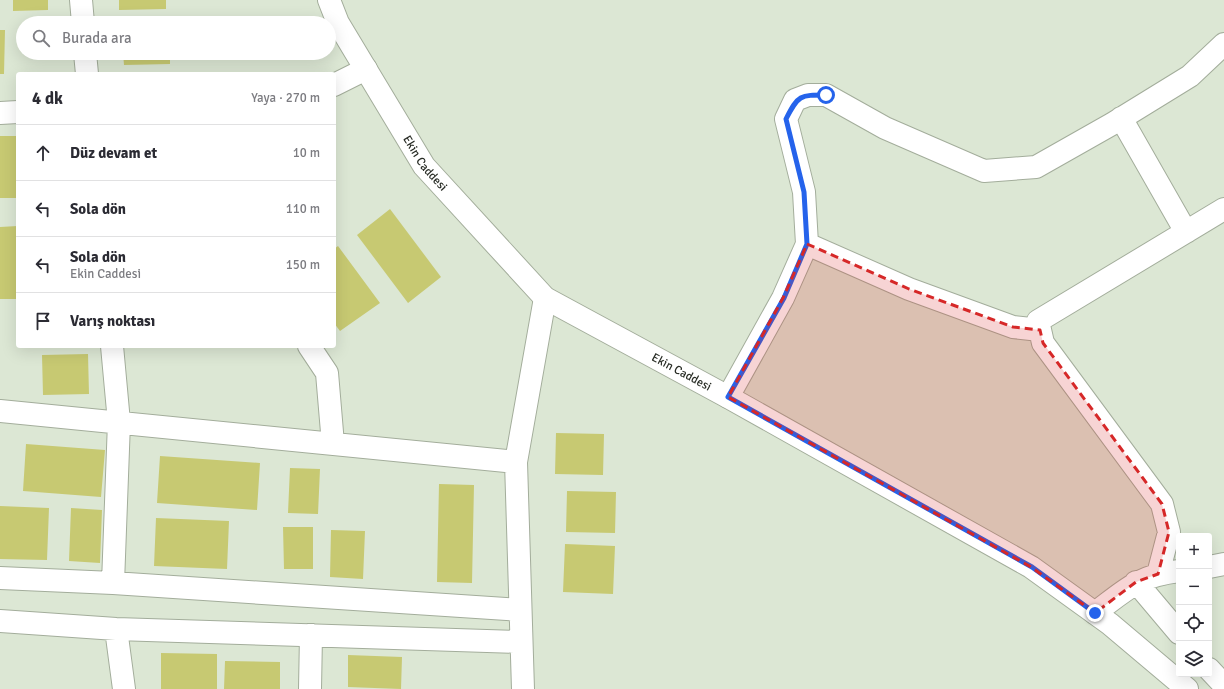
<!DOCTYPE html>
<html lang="tr">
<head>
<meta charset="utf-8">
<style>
  :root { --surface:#fff; --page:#f2f2f3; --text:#2b2b33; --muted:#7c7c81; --line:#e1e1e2 }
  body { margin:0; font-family:Signika,sans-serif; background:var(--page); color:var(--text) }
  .controls { position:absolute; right:12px; bottom:12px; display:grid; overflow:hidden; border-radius:4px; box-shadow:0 4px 16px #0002 }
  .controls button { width:36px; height:36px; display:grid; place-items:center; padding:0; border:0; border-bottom:1px solid var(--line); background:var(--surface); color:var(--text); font:20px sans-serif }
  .stop { position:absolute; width:12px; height:12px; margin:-9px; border:3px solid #2563eb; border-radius:50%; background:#fff }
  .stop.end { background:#2563eb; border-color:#fff; box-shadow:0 1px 4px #0008 }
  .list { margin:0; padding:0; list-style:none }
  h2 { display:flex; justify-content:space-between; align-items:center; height:52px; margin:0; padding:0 16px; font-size:17px }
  h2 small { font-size:13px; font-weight:400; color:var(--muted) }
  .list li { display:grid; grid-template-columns:26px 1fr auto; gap:12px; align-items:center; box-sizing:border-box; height:56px; padding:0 16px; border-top:1px solid var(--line) }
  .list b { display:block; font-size:15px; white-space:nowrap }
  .list p { margin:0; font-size:13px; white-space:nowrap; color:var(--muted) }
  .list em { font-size:13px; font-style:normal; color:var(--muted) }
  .icon { flex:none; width:22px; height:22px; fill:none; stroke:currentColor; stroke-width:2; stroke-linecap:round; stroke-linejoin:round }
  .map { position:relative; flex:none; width:1224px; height:689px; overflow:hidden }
  .search { position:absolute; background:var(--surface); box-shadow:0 4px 16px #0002; left:16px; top:16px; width:320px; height:44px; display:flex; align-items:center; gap:10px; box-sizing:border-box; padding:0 14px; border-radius:22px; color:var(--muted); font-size:15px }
  .panel { position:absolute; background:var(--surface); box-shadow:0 4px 16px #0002; left:16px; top:72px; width:320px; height:276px; border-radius:4px }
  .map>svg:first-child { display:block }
</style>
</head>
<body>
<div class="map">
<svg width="1224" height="689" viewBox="0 0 1224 689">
  <rect width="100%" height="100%" fill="#dce7d4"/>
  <path fill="#c7c972" d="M13,0H48V10L13,11Z
    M119,0H166V9L119,10Z
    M0,30H5L4,74H0Z
    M123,53H170V64L124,65Z
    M0,136H18V198H0Z
    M390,209L441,277L408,303L357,235Z
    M18,226V299H0V227Z
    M338,246L380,303L340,331L334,323V249Z
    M88,354L89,394L43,395L42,355Z
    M556,433L604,434L603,475L555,474Z
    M26,444L105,450L101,497L23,491Z
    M160,456L260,463L257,510L157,503Z
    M290,468L320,469L318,514L288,513Z
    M439,484L474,485L472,583L437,582Z
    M567,491L616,492L615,533L566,532Z
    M0,506L49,508L47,560L0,559Z
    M71,508L102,510L100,563L69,561Z
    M156,518L229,521L227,569L154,566Z
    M283,527H313V569H284Z
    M331,530L365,531L363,579L330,577Z
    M565,544L615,546L613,594L563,592Z
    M161,653L217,654V689H161Z
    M348,655L402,657L401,689L348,687Z
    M225,661L280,662V689H224Z"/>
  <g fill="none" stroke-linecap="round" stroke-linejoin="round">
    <g stroke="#a3ad9b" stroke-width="24">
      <path id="minor" d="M81,0L83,23
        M85,53L87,74
        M334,85L366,69
        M0,113L18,112
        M1121,118L1186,232
        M807,244L909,289L1013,327L1040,330
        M112,346L119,422L113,583
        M309,346L327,373L333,444
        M728,397L783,298L807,244L804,192L786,119L795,100L808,95H826L885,128L984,171L1036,167L1112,124L1190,76L1224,44
        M0,411L516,462
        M1209,567L1224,564
        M1158,574L1169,532L1162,504L1043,343L1038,321L1224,209
        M0,578L113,583L520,610
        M1136,582L1179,633
        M1095,613C1127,589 1138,576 1179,571
        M0,621L116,629L521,642
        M116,629L124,689
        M1209,669L1224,685
        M310,689L311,635
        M523,689L516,462L545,298"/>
    </g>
    <g stroke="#a3ad9b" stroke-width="24">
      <g id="tertiary">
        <path id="s1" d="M329,0L338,23L424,166L545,298L728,397L1031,567L1110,624L1187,689"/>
      </g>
    </g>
    <use href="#minor" stroke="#fff" stroke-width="22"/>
    <use href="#tertiary" stroke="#fff" stroke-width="22"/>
  </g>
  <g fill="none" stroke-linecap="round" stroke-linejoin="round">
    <path stroke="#2563eb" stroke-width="5" d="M826,95C800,95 798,95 786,119L804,192L807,244L784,298L728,397L1032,567L1095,613"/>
  </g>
  <path fill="#d62828" fill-opacity="0.2" stroke="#d62828" stroke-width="3" stroke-dasharray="8 5" stroke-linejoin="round" d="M807,244L909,289L1013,327L1040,330L1043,343L1162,504L1169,532L1158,574L1136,582L1095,613L1031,567L728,397L783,298Z"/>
  <g text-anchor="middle" stroke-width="3.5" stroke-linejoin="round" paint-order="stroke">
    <g font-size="12" fill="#292d26" stroke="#dce7d4">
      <text dy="4" stroke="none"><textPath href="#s1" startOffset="190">Ekin Caddesi</textPath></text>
      <text dy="4" stroke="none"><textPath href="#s1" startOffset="526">Ekin Caddesi</textPath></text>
    </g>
  </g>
</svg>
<div class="controls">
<button>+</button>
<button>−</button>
<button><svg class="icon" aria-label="locate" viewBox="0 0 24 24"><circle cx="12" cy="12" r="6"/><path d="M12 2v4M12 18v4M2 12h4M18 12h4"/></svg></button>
<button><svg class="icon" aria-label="layers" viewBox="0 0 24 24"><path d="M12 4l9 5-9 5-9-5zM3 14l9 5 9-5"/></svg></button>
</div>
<div class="stop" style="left:826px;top:95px"></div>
<div class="stop end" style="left:1095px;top:613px"></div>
<div class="search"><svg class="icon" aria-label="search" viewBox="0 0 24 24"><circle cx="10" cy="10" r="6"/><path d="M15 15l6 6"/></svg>Burada ara</div>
<section class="panel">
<h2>4 dk<small>Yaya · 270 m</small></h2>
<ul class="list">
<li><svg class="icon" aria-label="ahead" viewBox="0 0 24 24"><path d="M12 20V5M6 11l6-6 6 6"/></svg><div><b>Düz devam et</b></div><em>10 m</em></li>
<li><svg class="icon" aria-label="left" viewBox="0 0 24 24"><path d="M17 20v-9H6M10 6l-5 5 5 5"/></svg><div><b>Sola dön</b></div><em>110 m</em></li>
<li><svg class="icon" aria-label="left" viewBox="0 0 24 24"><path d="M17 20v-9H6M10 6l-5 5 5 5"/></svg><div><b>Sola dön</b><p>Ekin Caddesi</p></div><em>150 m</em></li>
<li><svg class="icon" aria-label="arrive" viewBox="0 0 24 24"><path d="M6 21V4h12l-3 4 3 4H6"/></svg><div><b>Varış noktası</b></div></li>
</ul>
</section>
</div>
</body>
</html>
